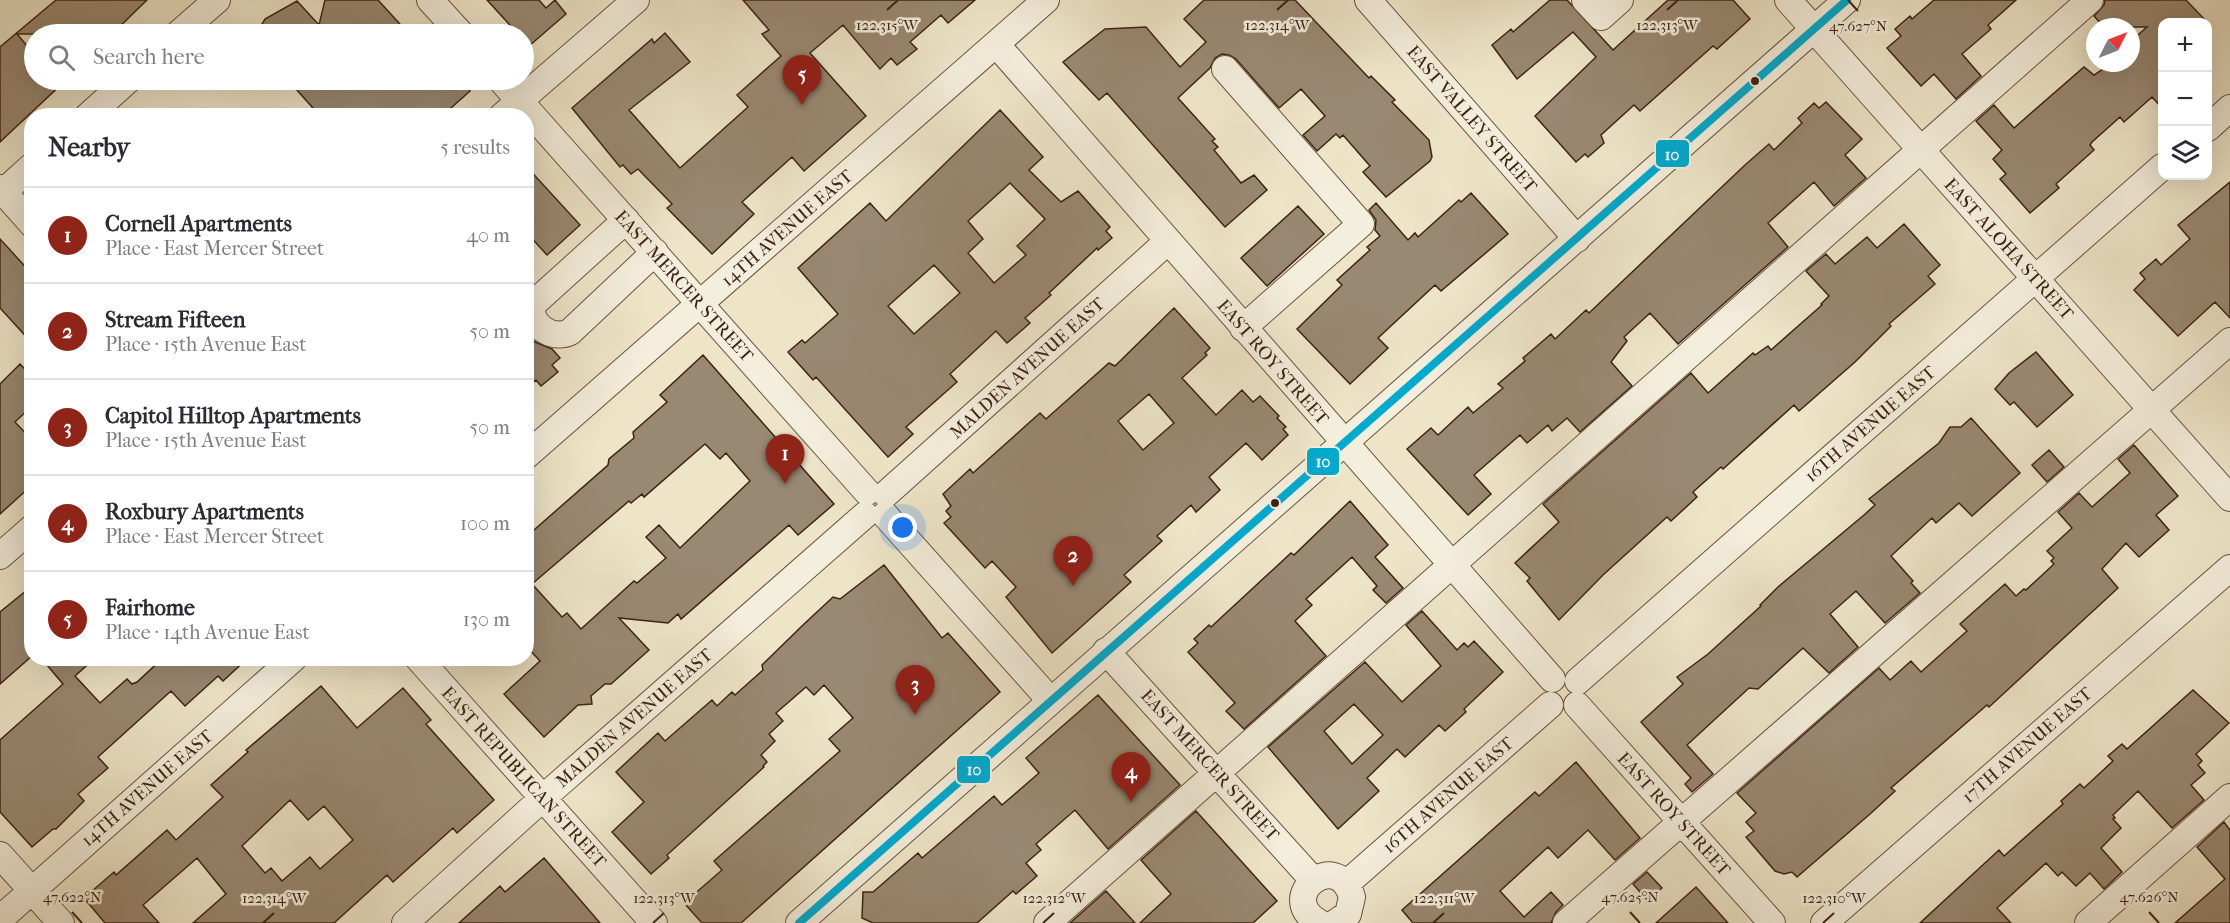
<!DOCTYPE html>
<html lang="en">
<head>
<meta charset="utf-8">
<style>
  :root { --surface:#fff; --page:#f2f2f3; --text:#2b2b33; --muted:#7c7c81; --line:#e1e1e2; --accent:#8f2418 }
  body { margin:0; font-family:"IM FELL French Canon",serif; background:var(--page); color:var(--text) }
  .controls { position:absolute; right:18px; top:18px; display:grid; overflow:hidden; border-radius:12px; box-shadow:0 6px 24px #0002 }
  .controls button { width:54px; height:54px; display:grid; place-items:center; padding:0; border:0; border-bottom:2px solid var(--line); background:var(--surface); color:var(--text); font:30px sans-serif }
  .compass { position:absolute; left:2086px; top:18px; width:54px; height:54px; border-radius:50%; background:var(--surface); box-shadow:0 6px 24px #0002; rotate:48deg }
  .you { position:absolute; left:903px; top:528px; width:21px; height:21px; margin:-15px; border:4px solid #fff; border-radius:50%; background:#1a73e8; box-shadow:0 0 0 9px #1a73e833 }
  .badge { display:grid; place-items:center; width:39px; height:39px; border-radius:50%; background:var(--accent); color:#fff; font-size:20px; font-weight:700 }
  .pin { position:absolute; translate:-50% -50px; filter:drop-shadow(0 2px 3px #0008) }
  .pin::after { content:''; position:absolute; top:32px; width:21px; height:18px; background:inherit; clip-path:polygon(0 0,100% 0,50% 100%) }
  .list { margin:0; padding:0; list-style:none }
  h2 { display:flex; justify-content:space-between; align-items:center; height:78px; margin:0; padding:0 24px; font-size:26px }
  h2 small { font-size:20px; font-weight:400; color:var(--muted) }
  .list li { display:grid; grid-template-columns:39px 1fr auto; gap:18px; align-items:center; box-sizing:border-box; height:96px; padding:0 24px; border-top:2px solid var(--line) }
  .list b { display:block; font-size:22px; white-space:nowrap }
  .list p { margin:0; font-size:20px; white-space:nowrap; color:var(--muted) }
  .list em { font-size:20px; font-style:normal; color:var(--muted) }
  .icon { flex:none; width:33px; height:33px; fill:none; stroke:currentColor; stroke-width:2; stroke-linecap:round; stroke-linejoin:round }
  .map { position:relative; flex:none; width:2230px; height:923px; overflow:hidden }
  .search { position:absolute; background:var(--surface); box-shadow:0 6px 24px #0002; left:24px; top:24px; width:510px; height:66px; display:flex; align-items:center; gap:15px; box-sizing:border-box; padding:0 21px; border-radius:33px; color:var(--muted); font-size:22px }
  .panel { position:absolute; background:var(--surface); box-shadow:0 6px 24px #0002; left:24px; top:108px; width:510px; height:558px; border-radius:24px }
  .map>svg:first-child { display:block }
</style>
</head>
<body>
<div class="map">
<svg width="2230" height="923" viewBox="0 0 2230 923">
  <rect width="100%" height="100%" fill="#eee5c9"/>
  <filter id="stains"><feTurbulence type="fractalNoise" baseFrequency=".00333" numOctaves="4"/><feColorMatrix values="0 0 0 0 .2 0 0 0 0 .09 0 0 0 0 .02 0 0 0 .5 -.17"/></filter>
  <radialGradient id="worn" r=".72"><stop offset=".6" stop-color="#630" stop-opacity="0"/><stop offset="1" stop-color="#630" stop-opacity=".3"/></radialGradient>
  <path fill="#998872" stroke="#3c2413" stroke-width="1.5" fill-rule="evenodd" d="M56,0H147L112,34H17L34,54V80H66L0,142V47Z
    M325,0H378L409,34H256L265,19L297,1L319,25Z
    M487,0H539L546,8L555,0L566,14L529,46L524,41V34H518Z
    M743,0H975L948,23L941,15L910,42L917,49L897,65L891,58L880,69L843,25L810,53L866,116L804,171L792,157L742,202L754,214L712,254L667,208L672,204L638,169L631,174L623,165L620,167L572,108L652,39L654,43L665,33L690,62L629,110L680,168L748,107L737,95L781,56L762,34L769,30Z
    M1204,0H1295L1369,78L1371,76L1395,100L1392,102L1429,140L1432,157L1430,161L1386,197L1363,172L1370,166L1343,135L1340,138L1336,134L1317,151L1303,135L1325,116L1301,89L1279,108L1236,59L1229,55L1222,54L1215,58L1210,68L1178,98L1215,139L1212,141L1218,147L1214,150L1241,183L1254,175L1267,190L1225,227L1107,93L1099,100L1063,62L1105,29L1146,27L1180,67L1206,42L1184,19Z
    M1550,0H1567L1613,50L1668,0H1733L1750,19L1717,49L1713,46L1640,111L1634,105L1601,135L1604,143L1588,157L1585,154L1576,162L1535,116L1596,57L1573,32L1517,79L1492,45L1511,29L1513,32Z
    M1934,0H2016L1988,25L1991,29L1962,54L1981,76L1956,99L1934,74L1921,86L1887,48L1901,36L1895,29L1910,16L1912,19Z
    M2105,0H2186L2207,22H2163V109L2152,97L2124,122L2120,117L2092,142L2090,145L2094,150L2056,184L2059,188L2030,213L2000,179L2006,174L1993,159L2002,150L1976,121L1994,105L2014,128L2084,67L2094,75L2112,63H2131V41L2147,27H2104L2094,16L2104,5Z
    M288,80H460L470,91L442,116H320Z
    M1826,102L1862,139L1845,155L1866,178L1834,206L1814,182L1768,223L1788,247L1678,344L1650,313L1624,337L1627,341L1611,362L1632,386L1580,432L1567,418L1552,431L1548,425L1527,443L1520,435L1474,475L1491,494L1468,515L1407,449L1431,428L1438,435L1468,407L1473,413L1503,388L1498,384L1525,361L1523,358L1551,334L1555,339L1586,310L1589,313L1745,165L1769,144L1774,150L1802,123L1798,118L1814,103L1819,108Z
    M1000,110L1043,157L1029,170L1061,202L1078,191L1110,227L1106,231L1112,238L1098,250L1097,248L1049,293L1051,295L1025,318L1030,323L1007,343L996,331L950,374L957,382L906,427L913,434L888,457L816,377L813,380L788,352L802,340L805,343L838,314L798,268L870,203L886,221ZM1010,183L1045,219L1017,246L1026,255L994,283L968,253L983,239L968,221ZM934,265L960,293L914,334L888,306Z
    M526,166L580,225L547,255L526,232Z
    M2230,182V318L2215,302L2178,336L2134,290L2145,279L2140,273L2156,259L2161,265L2190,239L2178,225Z
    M1471,193L1508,234L1441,291L1435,285L1378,338L1388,348L1350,384L1297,329L1342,285L1337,280L1370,250L1367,247L1380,236L1375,230L1376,220L1369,210L1376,203L1408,240L1415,233L1418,237L1459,200L1461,202Z
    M1298,206L1324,234L1267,286L1241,258Z
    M1904,224L1940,265L1928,276L1935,284L1889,324L1891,326L1855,362L1799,411L1794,405L1723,469L1721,467L1693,492L1697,497L1671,521L1667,517L1603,575L1559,620L1527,581L1530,578L1515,563L1559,522L1543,504L1691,373L1708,393L1753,353L1755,355L1768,346L1771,350L1822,305L1821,304L1829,296L1806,271L1826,254L1835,264L1867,237L1877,248Z
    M0,239L32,274V343L0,308Z
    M1174,308L1210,348L1205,353L1207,355L1182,378L1216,415L1242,390L1253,402L1260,396L1279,416L1277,418L1286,427L1283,429L1288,435L1262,460L1246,443L1209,477L1220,490L1196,512L1191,505L1157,536L1162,541L1124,575L1131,582L1052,653L1006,597L1016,587L992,561L985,568L944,523L951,517L946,511L951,506L943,494L970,469L973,473L1040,413L1046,419L1109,363L1115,366ZM1149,394L1174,423L1143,450L1118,421Z
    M526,334L535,342L552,349L560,358L552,365L558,372L541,386L536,380L526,389Z
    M2036,352L2073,395L2037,427L2014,402L2010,405L1995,389L2009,373Z
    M703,355L834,504L798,535L789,525L681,619L678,614L668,623L619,618L649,650L611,684H605L591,696L592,704L578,705L544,737L504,694L540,661L526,646V537L608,465L609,459L634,438L633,432L667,402L660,395ZM705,444L720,459L726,453L750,481L680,548L659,525L646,537L666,558L637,583L634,581L581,629L567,613L562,617L532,584L629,501L631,503L642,494L644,497Z
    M20,364L32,377V406L15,422L32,440V485L0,514V384Z
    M1971,418L2020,473L1972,516L1959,503L1936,523L1932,518L1891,556L1913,581L1911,583L1920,593L1885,623L1856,591L1830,614L1858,647L1829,673L1803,648L1758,689L1749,688L1687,745L1713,774L1692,792L1685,784L1691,778L1641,722L1683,684L1677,677L1708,654L1761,606L1760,605L1778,587L1864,515L1875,505L1869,499L1939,443L1950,427H1961Z
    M2134,445L2178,496L2156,515L2169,530L2139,557L2126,543L2102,569L2118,588L1989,707L1987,705L1891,788L1895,791L1870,814L1797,877L1792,872L1784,874L1775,871L1746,837L1754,831L1746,822L1756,813L1737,793L1879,668L1890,680L1911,661L1921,672L1967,631L1960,624L2005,584L2016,596L2024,589L2026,590L2054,564L2051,561L2054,558L2047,551L2072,528L2058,512L2079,493L2092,507L2130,473L2118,459Z
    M2049,450L2064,467L2047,482L2032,465Z
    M1350,501L1388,545L1375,557L1403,588L1386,603L1373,590L1377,586L1352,557L1306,599L1312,605L1295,621L1326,656L1244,729L1226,711L1235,703L1188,652L1198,643L1194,639L1209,625L1211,627L1291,553L1294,555Z
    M884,565L942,638L948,633L1000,692L741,923H702L684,903L722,870L714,861L840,751L829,739L853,718L824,685L814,695L806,687L776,713L783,721L769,734L775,741L761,755L767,762L763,766L764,767L667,855L669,858L651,874L612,832L644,802L616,772L658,733L665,741L712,700L717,706L732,692L735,695L763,670L762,665L803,625L833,597L840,599Z
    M32,586V656L0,684V612Z
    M1422,611L1457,650L1464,643L1468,647L1474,641L1503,672L1464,709L1466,712L1445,731L1439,725L1405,757L1397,749L1367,778L1379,791L1338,829L1268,747L1365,662L1402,702L1441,666L1406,625ZM1354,704L1383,735L1352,764L1324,731Z
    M41,658H95L75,676L100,703L127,679L132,684L137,682L163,658H248L223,681L218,676L185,706L171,691L98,757L108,768L78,794L84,801L56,829H53L32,847L0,812V740L63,684Z
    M321,686L357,728L403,688L431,720L426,724L494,800L457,833L453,828L393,882L387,875L334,923H193L226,894L197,858L143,905L159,923H105L84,898L114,872L116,875L167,830L176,840L223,797L211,785L248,752L246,750ZM290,800L308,820L324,806L353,840L320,869L310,857L282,881L271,868L265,873L242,846Z
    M2193,690L2229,723L2196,754L2202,761L2198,765L2205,773L2191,785L2204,800L2172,828L2138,791L2113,815L2115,818L2113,819L2121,828L2101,848L2122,872L2104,889L2090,873L2076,886L2062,872L2058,876L2046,863L1997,908L2011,923H1920L1999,850L2004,856L2063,804L2061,801L2080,784L2084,788L2113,761L2108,756L2122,744L2127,749Z
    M1098,695L1180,785L1108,849L1075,810L1036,844L1041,850L1026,863L1037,876L1016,894L1013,891L977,923H873L862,918L863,892H873L918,853L922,858L994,796L1002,805L1039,773L1026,758Z
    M1576,762L1640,838L1615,860L1588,830L1558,858L1548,847L1500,891L1524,917L1551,892L1563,905L1556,912L1551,923H1413L1402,910L1535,792L1539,796Z
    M1196,811L1277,901L1253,923H1140L1171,894L1141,860Z
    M2224,822L2230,830V923H2175L2225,879L2197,847Z
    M544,858L600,923H459L500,886L505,892Z
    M1647,872L1662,888L1648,901L1633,884Z
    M1696,887L1728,923H1656Z
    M1106,891L1135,923H1070Z"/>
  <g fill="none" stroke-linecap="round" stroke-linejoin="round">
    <g stroke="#685440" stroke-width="28">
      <path id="minor" d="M430,0L461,34
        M1368,0L1577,239
        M1585,0L1601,17L1620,0
        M1788,0L2230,498
        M178,34L217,0
        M996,44L1552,679
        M1225,69L1361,224L1243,328
        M501,80L867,492
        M88,116L128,80
        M502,116L636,0
        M2208,128L2230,108
        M0,188L32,224
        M0,195L32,166
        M626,220L532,305C529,324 551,341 570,332L655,252
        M526,456L1046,0
        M886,494L1167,242
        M885,515L1050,700
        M0,556L32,528
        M1106,651L1313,880
        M418,658L654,923
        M1578,681L2162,167
        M1577,705L1772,923
        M0,855L61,923
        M1346,884L1550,705
        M0,919L294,658
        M405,923L544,797L865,515
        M799,923L1847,0
        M1047,923L2090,0
        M1320,923C1273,898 1337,846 1352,897L1348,914L1335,923
        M1566,923L2230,341
        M1824,923L2230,568
        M2088,923L2230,797"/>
    </g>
    <use href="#minor" stroke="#f4eedc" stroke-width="26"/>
    <g stroke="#f4eedc" stroke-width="12">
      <path id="bus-1" d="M799,923L1847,0"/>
    </g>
    <use href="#bus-1" stroke="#00a9ce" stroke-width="8"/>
  </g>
  <path fill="none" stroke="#3c2413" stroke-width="2" d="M1848,0L1858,11M887,10L898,0M1277,10L1288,0M1667,10L1678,0M72,912L82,923M1630,912L1640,923M2149,912L2159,923M263,923L274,913M653,923L664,913M1043,923L1054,913M1433,923L1444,913M1823,923L1834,913"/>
  <g fill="#3c2413" stroke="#f4eedc" stroke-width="2">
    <circle cx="1755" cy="81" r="5"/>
    <circle cx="1275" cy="503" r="5"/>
  </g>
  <g text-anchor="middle" stroke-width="5" stroke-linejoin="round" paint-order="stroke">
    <g font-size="18" fill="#3c2413" stroke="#f4eedc">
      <text transform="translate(1472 119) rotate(49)" y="6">EAST VALLEY STREET</text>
      <text transform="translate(787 228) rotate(-41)" y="6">14TH AVENUE EAST</text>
      <text transform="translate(2009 249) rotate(48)" y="6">EAST ALOHA STREET</text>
      <text transform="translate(684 286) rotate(48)" y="6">EAST MERCER STREET</text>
      <text transform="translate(1273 362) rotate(49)" y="6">EAST ROY STREET</text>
      <text transform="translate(1027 368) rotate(-42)" y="6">MALDEN AVENUE EAST</text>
      <text transform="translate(1870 424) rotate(-41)" y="6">16TH AVENUE EAST</text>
      <text transform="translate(634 718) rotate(-41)" y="6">MALDEN AVENUE EAST</text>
      <text transform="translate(2027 745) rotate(-41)" y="6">17TH AVENUE EAST</text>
      <text transform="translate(1210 765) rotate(48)" y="6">EAST MERCER STREET</text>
      <text transform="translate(524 777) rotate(48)" y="6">EAST REPUBLICAN STREET</text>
      <text transform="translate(147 788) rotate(-41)" y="6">14TH AVENUE EAST</text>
      <text transform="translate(1448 795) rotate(-41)" y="6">16TH AVENUE EAST</text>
      <text transform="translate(1674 814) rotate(48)" y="6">EAST ROY STREET</text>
    </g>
  </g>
  <g font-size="15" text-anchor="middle" fill="#3c2413" stroke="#f4eedc" stroke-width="5" stroke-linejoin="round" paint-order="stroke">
    <text x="1277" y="30">122.314°W</text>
    <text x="1667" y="30">122.313°W</text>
    <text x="887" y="30">122.315°W</text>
    <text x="1858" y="31">47.627°N</text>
    <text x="72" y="902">47.622°N</text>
    <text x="1630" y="902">47.625°N</text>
    <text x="2149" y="902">47.626°N</text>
    <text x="274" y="903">122.314°W</text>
    <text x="664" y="903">122.313°W</text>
    <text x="1054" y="903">122.312°W</text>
    <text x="1444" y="903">122.311°W</text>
    <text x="1834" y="903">122.310°W</text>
  </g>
  <g stroke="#f4eedc" stroke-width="2">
    <rect x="1655" y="139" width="35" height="29" rx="6" fill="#00a9ce"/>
    <rect x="1306" y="447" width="34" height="29" rx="6" fill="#00a9ce"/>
    <rect x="956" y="755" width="35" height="29" rx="6" fill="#00a9ce"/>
  </g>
  <g font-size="16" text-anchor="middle" font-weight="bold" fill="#fff">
    <text x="1672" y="160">10</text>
    <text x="1323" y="467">10</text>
    <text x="974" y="775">10</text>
  </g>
  <rect width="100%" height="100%" filter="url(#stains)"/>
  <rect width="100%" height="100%" fill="url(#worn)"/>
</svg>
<div class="controls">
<button>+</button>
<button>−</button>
<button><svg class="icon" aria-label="layers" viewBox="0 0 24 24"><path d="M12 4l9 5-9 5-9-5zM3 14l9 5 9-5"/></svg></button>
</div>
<svg class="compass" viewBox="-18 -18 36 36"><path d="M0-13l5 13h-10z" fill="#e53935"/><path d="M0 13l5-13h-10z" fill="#7c7c81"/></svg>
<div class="you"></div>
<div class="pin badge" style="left:785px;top:484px">1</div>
<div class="pin badge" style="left:1073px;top:586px">2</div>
<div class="pin badge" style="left:915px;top:715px">3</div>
<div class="pin badge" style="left:1131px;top:802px">4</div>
<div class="pin badge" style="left:802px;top:105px">5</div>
<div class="search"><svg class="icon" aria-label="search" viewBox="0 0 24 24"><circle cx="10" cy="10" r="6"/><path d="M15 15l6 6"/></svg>Search here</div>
<section class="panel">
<h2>Nearby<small>5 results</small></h2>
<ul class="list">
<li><span class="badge">1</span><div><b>Cornell Apartments</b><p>Place · East Mercer Street</p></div><em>40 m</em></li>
<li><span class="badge">2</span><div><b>Stream Fifteen</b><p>Place · 15th Avenue East</p></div><em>50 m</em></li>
<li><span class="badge">3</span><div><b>Capitol Hilltop Apartments</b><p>Place · 15th Avenue East</p></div><em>50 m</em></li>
<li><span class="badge">4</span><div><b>Roxbury Apartments</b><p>Place · East Mercer Street</p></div><em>100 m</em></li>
<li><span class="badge">5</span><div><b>Fairhome</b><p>Place · 14th Avenue East</p></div><em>130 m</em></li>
</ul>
</section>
</div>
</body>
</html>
